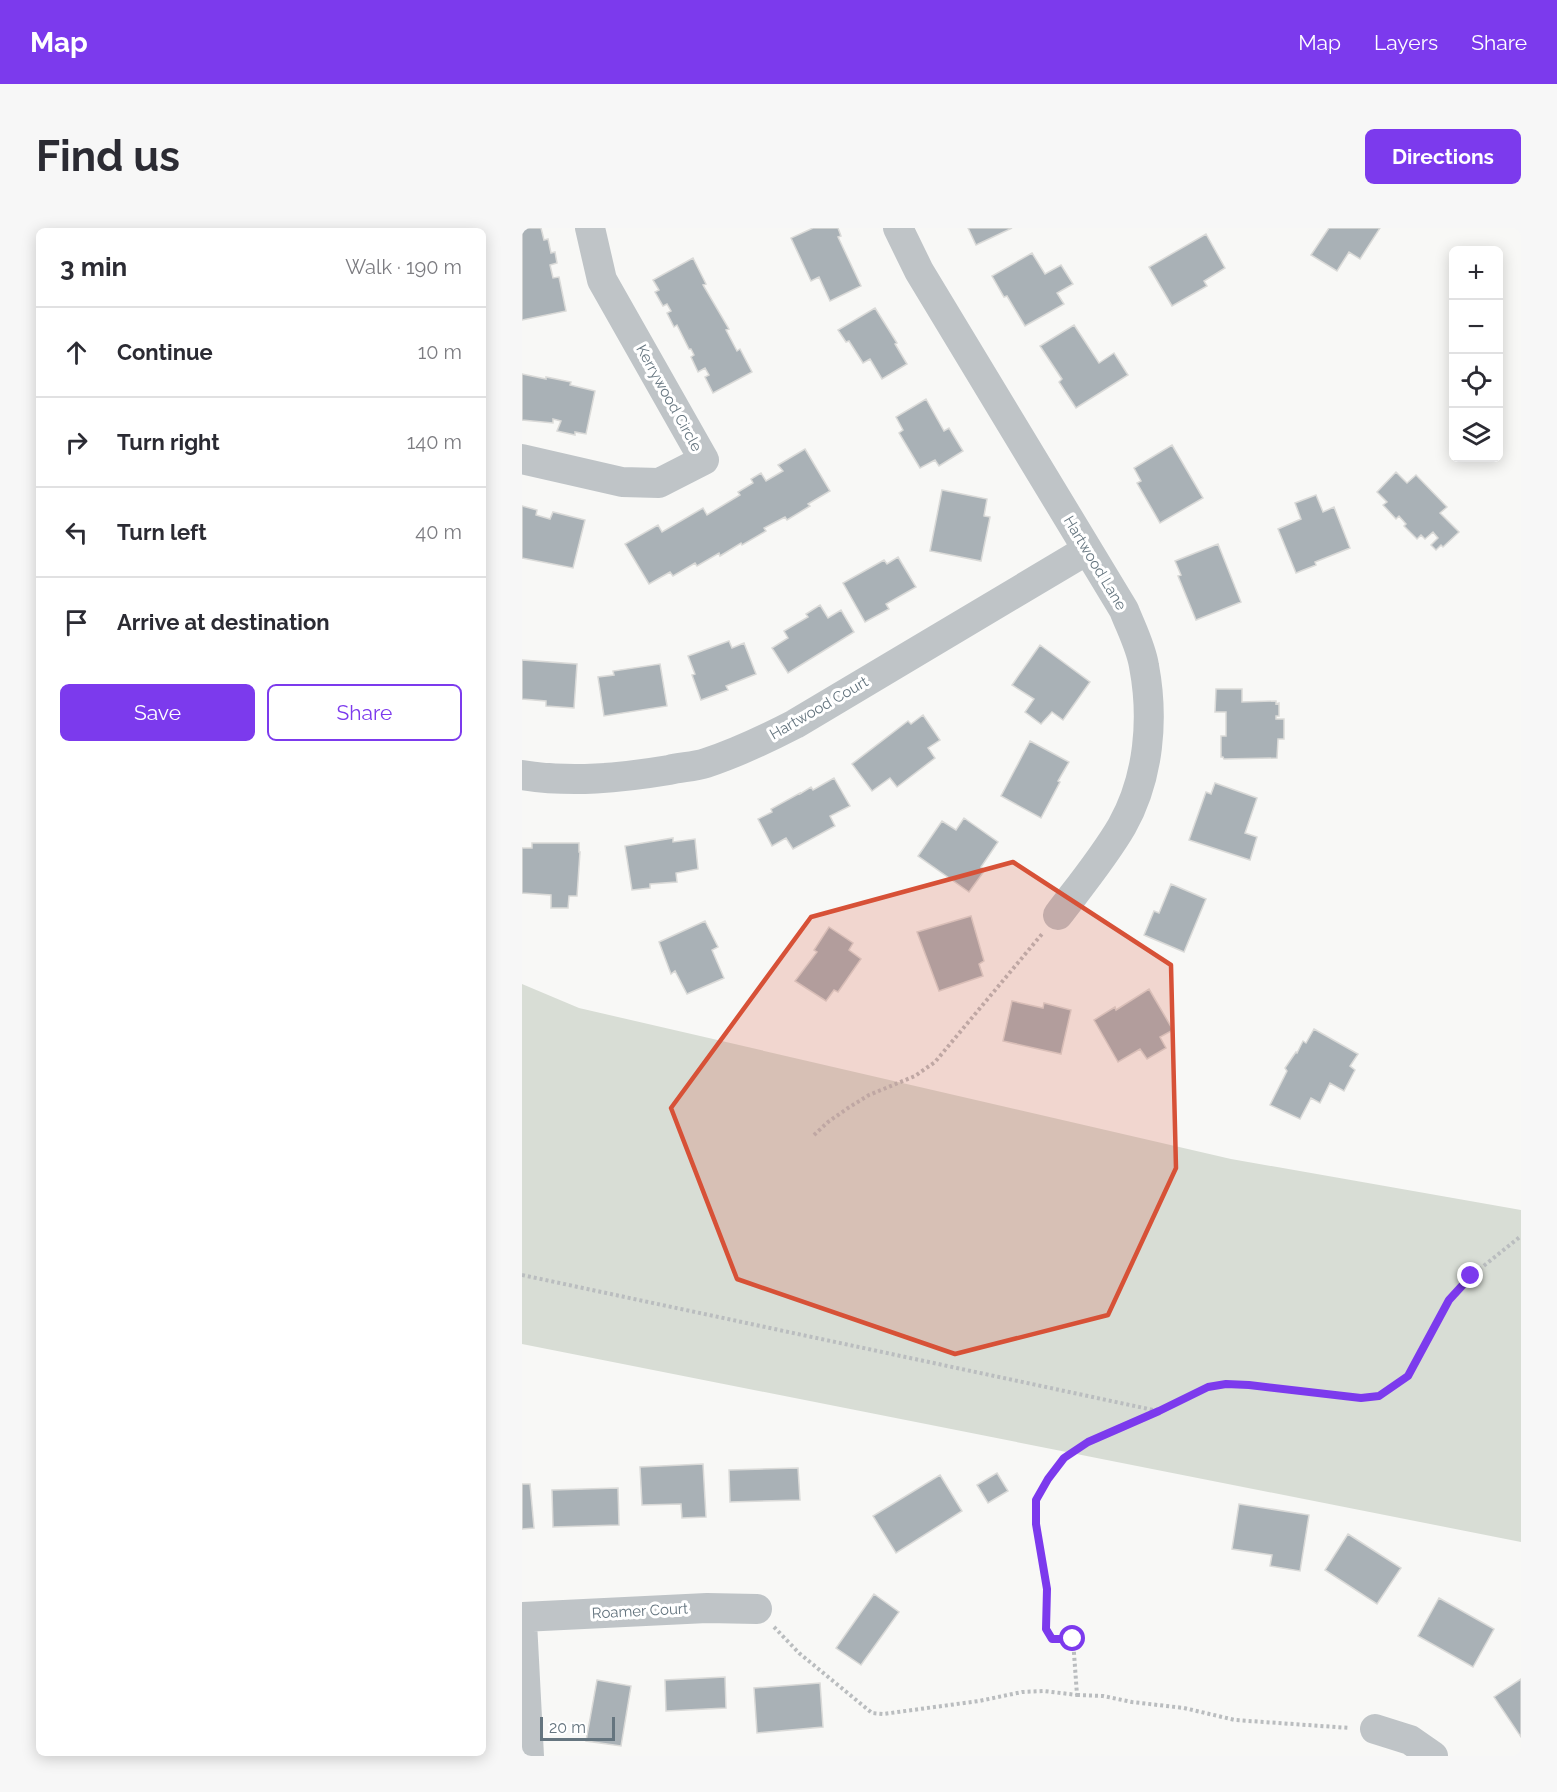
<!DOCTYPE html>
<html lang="en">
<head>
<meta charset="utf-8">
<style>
  :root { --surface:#fff; --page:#f7f7f7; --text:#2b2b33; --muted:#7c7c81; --line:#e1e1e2; --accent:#7c3aed }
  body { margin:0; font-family:Raleway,sans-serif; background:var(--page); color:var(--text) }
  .controls { position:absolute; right:18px; top:18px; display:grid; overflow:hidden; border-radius:9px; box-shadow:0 3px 15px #0003 }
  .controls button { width:54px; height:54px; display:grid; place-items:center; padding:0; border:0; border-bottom:2px solid var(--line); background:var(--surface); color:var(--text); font:30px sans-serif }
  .scale { position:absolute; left:18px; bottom:15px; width:75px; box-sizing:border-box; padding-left:6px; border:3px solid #65757f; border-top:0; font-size:16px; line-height:21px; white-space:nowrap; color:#65757f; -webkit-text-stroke:4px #fff; paint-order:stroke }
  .stop { position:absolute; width:18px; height:18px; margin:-14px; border:4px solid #7c3aed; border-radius:50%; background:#fff }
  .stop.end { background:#7c3aed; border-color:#fff; box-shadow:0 2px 6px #0008 }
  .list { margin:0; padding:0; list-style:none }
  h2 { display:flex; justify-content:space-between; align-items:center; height:78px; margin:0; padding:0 24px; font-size:26px }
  h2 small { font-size:20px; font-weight:400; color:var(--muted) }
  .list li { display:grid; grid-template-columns:39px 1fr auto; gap:18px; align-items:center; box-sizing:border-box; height:90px; padding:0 24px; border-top:2px solid var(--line) }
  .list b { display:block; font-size:22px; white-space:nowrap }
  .list em { font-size:20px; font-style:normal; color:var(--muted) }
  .actions { display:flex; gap:12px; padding:18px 24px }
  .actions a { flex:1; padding:14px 0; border:2px solid var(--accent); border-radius:9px; text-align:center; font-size:21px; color:var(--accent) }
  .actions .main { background:var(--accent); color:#fff }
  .icon { flex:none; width:33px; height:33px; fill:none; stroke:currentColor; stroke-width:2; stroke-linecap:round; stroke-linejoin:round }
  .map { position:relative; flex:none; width:999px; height:1528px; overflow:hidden; border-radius:9px }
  header { display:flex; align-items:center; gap:36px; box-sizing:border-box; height:84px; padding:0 30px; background:var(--accent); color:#fff }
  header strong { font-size:28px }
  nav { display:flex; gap:33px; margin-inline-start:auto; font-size:21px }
  .intro { display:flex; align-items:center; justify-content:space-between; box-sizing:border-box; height:144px; padding:0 36px }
  h1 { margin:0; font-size:42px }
  .button { padding:15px 27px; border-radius:9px; background:var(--accent); color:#fff; font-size:21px; font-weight:700 }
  main { display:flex; gap:36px; padding:0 36px }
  aside { flex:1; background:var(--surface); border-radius:9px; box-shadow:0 3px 15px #0003 }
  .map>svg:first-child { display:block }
</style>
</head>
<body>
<header>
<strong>Map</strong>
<nav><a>Map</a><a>Layers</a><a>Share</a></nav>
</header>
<div class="intro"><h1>Find us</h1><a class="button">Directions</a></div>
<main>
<aside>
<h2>3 min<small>Walk · 190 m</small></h2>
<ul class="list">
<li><svg class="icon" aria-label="ahead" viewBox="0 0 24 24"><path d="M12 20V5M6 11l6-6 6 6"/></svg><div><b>Continue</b></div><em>10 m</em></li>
<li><svg class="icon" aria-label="right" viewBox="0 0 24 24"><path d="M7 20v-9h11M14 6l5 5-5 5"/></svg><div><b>Turn right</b></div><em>140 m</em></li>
<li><svg class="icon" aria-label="left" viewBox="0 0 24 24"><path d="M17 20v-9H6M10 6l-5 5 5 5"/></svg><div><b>Turn left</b></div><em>40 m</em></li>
<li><svg class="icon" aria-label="arrive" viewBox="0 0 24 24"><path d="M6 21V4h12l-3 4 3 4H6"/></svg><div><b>Arrive at destination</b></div></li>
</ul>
<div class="actions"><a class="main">Save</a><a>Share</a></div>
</aside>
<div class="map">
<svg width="999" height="1528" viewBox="0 0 999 1528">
  <rect width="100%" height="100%" fill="#f8f8f6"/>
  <path fill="#d8ddd5" d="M0,756L57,780L709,931L999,982V1314L0,1116Z"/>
  <path fill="#a9b1b6" stroke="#dadad8" stroke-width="1.5" d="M0,0H19L22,12L26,11L29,25L33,24L35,35L28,37L31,50L37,49L44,83L0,92Z
    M291,0H316L319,8L316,9L339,58L308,73L297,49L289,53L269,10Z
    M446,0H490L454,17Z
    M807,0H858L838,31L827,24L815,43L789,27Z
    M684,6L703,40L682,53L685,58L650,78L627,39Z
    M510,25L523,46L539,37L551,56L535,65L542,76L503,98L485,68L482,69L470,48Z
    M171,30L184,56L181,57L207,101L204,102L215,123L218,121L230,144L191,165L183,149L187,147L183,140L176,144L169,129L172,127L169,121H167L155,97L152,99L145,85L149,83L145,76L141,78L133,64L137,62L131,52Z
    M353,80L375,115L373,116L385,136L360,151L348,131L341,135L327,113L324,114L316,102Z
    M552,97L577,135L592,125L606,147L554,180L537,154L540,151L518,118Z
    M0,146L24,151V149L49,154L48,157L73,163L64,206L53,204V207L35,203L39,193L31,191V195L0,192Z
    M404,171L422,203L427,200L441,223L417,238L413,232L398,240L377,205L381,202L374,189Z
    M650,217L681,270L638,295L615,255L619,253L612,240Z
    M283,221L308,263L286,276L288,278L265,292L263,289L242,300L244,303L220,317L219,315L198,328L197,325L175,338L173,335L151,348L148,344L127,356L103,316L136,297L140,304L181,280L185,287L218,267L216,264L231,255L229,251L239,245L244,253L261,243L256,237Z
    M874,244L885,255L894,247L925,279L918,285L937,304L921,319L919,317L914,322L909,317L916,310L911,304L903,311L899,307L895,311L882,298L884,296L877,288L874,291L861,277L865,274L855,264Z
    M420,262L465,271L462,288L468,289L459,333L408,323Z
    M794,267L801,284L812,279L828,320L793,334L794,337L774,345L756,301L779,291L773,275Z
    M0,278L15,282L14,287L28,291L31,284L63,292L51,340L0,330Z
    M696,316L719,374L674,392L656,348L659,347L653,333Z
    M376,329L394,359L364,376L367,381L343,394L321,355L362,332L365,336Z
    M298,377L306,390L319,382L332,404L266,445L250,420L266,410L262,403L286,389L284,386Z
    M207,413L210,420L222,415L234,446L204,458L206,462L179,472L170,447L173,446L166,428Z
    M518,417L568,454L541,492L530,484L519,496L503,484L512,471L490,457Z
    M0,432L55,436L52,480L24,478V473L0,471Z
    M138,436L145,478L82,488L76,449L92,447L91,443Z
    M694,461H720V474L754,473V476L757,475V488H754V491H762V511H756L755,530L702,531L701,529H699V508H704V484H693Z
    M401,487L418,512L406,520L413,530L375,559L368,550L350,563L330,536L386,493L389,496Z
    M508,513L547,534L536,553L538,554L519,590L479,568Z
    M312,550L328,578L308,588L313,598L271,621L264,610L250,618L236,591L250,584L249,581L278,565V566L289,559L291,562Z
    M693,555L735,570L723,605L735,609L728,632L667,612L684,564L689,566Z
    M442,590L476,614L459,639L463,642L447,664L396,628L420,593L434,602Z
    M151,610V614L173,611L176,641L154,645L155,654L128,656V660L110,662L103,618Z
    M10,615H57V624H58L55,668H47L46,680H29V667L0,665V620H10Z
    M649,656L684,671L662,724L622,707L632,683L637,685Z
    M449,688L462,733L457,736L461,748L417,763L395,704Z
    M183,693L196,719L190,722L202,750L165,766L153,743L149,746L137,714Z
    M307,699L331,715L327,722L339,731L316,764L312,762L304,773L273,753L295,724L292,722Z
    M627,761L651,802L638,809L644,820L625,831L618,821L596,834L572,792L593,779L594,782Z
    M490,773L521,780L522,775L549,782L539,826L481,813Z
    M792,801L836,826L828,838L833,842L822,863L808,855L798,875L789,870L778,891L748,877L765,843L763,840L774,824L775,825L781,813L784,815Z
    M181,1236L184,1289L160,1290L159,1276L120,1277L118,1239Z
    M276,1240L278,1272L208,1274L207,1242Z
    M475,1245L486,1263L466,1275L455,1257Z
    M418,1247L440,1283L374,1325L351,1288Z
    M0,1256H8L12,1300L0,1301Z
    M96,1260L97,1297L31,1299L30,1262Z
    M717,1276L787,1287L778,1343L748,1338L750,1327L710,1321Z
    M826,1306L879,1340L855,1376L803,1342Z
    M352,1366L377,1384L339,1437L314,1420Z
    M917,1370L972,1401L951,1439L896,1408Z
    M203,1449L204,1480L144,1483L143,1452Z
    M999,1451V1509L972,1469Z
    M75,1452L109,1458L99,1518L64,1513Z
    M298,1455L301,1499L235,1505L232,1460Z"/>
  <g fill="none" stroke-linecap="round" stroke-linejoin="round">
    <path stroke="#babdbf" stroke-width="4" stroke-dasharray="3 3" stroke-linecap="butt" d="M292,907L306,894L326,880L347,867L393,848L413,834L520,706
      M0,1047L636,1183
      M252,1399L277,1425L350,1485L361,1486L457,1473L500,1464L522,1463L555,1467L551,1411H530L524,1401L525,1361L514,1296L515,1272L526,1251L542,1230L566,1214L637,1183L686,1159L704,1157H727L839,1170L857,1168L886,1148L927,1072L949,1048L999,1008
      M555,1467L581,1468L610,1474L662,1480L713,1492L828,1500"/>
    <path stroke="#bfc4c7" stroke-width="30" d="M376,0L397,43L602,382C609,400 619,419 622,438C632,491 627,550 600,598C582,629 558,658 536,687
      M0,231L100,254L137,255L182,232L80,52L68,0
      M0,547C49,555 99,550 147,542C159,539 172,539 184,535C214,525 244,511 273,496L565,322
      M0,1389L185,1380L235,1381
      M0,1394L7,1528
      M853,1501L888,1512L911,1528"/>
  </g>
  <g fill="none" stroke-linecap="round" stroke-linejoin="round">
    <path stroke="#7c3aed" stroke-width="8" d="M551,1411H530L524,1401L525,1361L514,1296V1272L526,1251L542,1230L566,1214L637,1183L686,1159L704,1156L727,1157L839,1170L857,1168L886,1148L927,1072L949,1048"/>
  </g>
  <path fill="#d75137" fill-opacity="0.2" stroke="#d75137" stroke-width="4.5" stroke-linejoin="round" d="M491,634L649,737L654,940L586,1087L433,1126L215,1051L149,880L289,689Z"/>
  <g text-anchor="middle" stroke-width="6" stroke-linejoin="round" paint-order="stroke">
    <g font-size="15" fill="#65757f" stroke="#fff">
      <text transform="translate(147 170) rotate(61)" y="5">Kerrywood Circle</text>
      <text transform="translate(573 335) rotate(59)" y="5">Hartwood Lane</text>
      <text transform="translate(297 480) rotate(-30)" y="5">Hartwood Court</text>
      <text transform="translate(118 1383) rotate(-3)" y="5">Roamer Court</text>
    </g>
  </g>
</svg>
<div class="controls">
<button>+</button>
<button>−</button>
<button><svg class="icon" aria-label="locate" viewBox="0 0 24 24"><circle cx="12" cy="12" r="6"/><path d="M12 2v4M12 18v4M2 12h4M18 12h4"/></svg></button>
<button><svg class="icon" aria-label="layers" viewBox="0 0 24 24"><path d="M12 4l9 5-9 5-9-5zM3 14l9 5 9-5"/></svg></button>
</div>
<div class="scale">20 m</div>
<div class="stop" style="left:551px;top:1411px"></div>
<div class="stop end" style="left:949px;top:1048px"></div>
</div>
</main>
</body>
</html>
